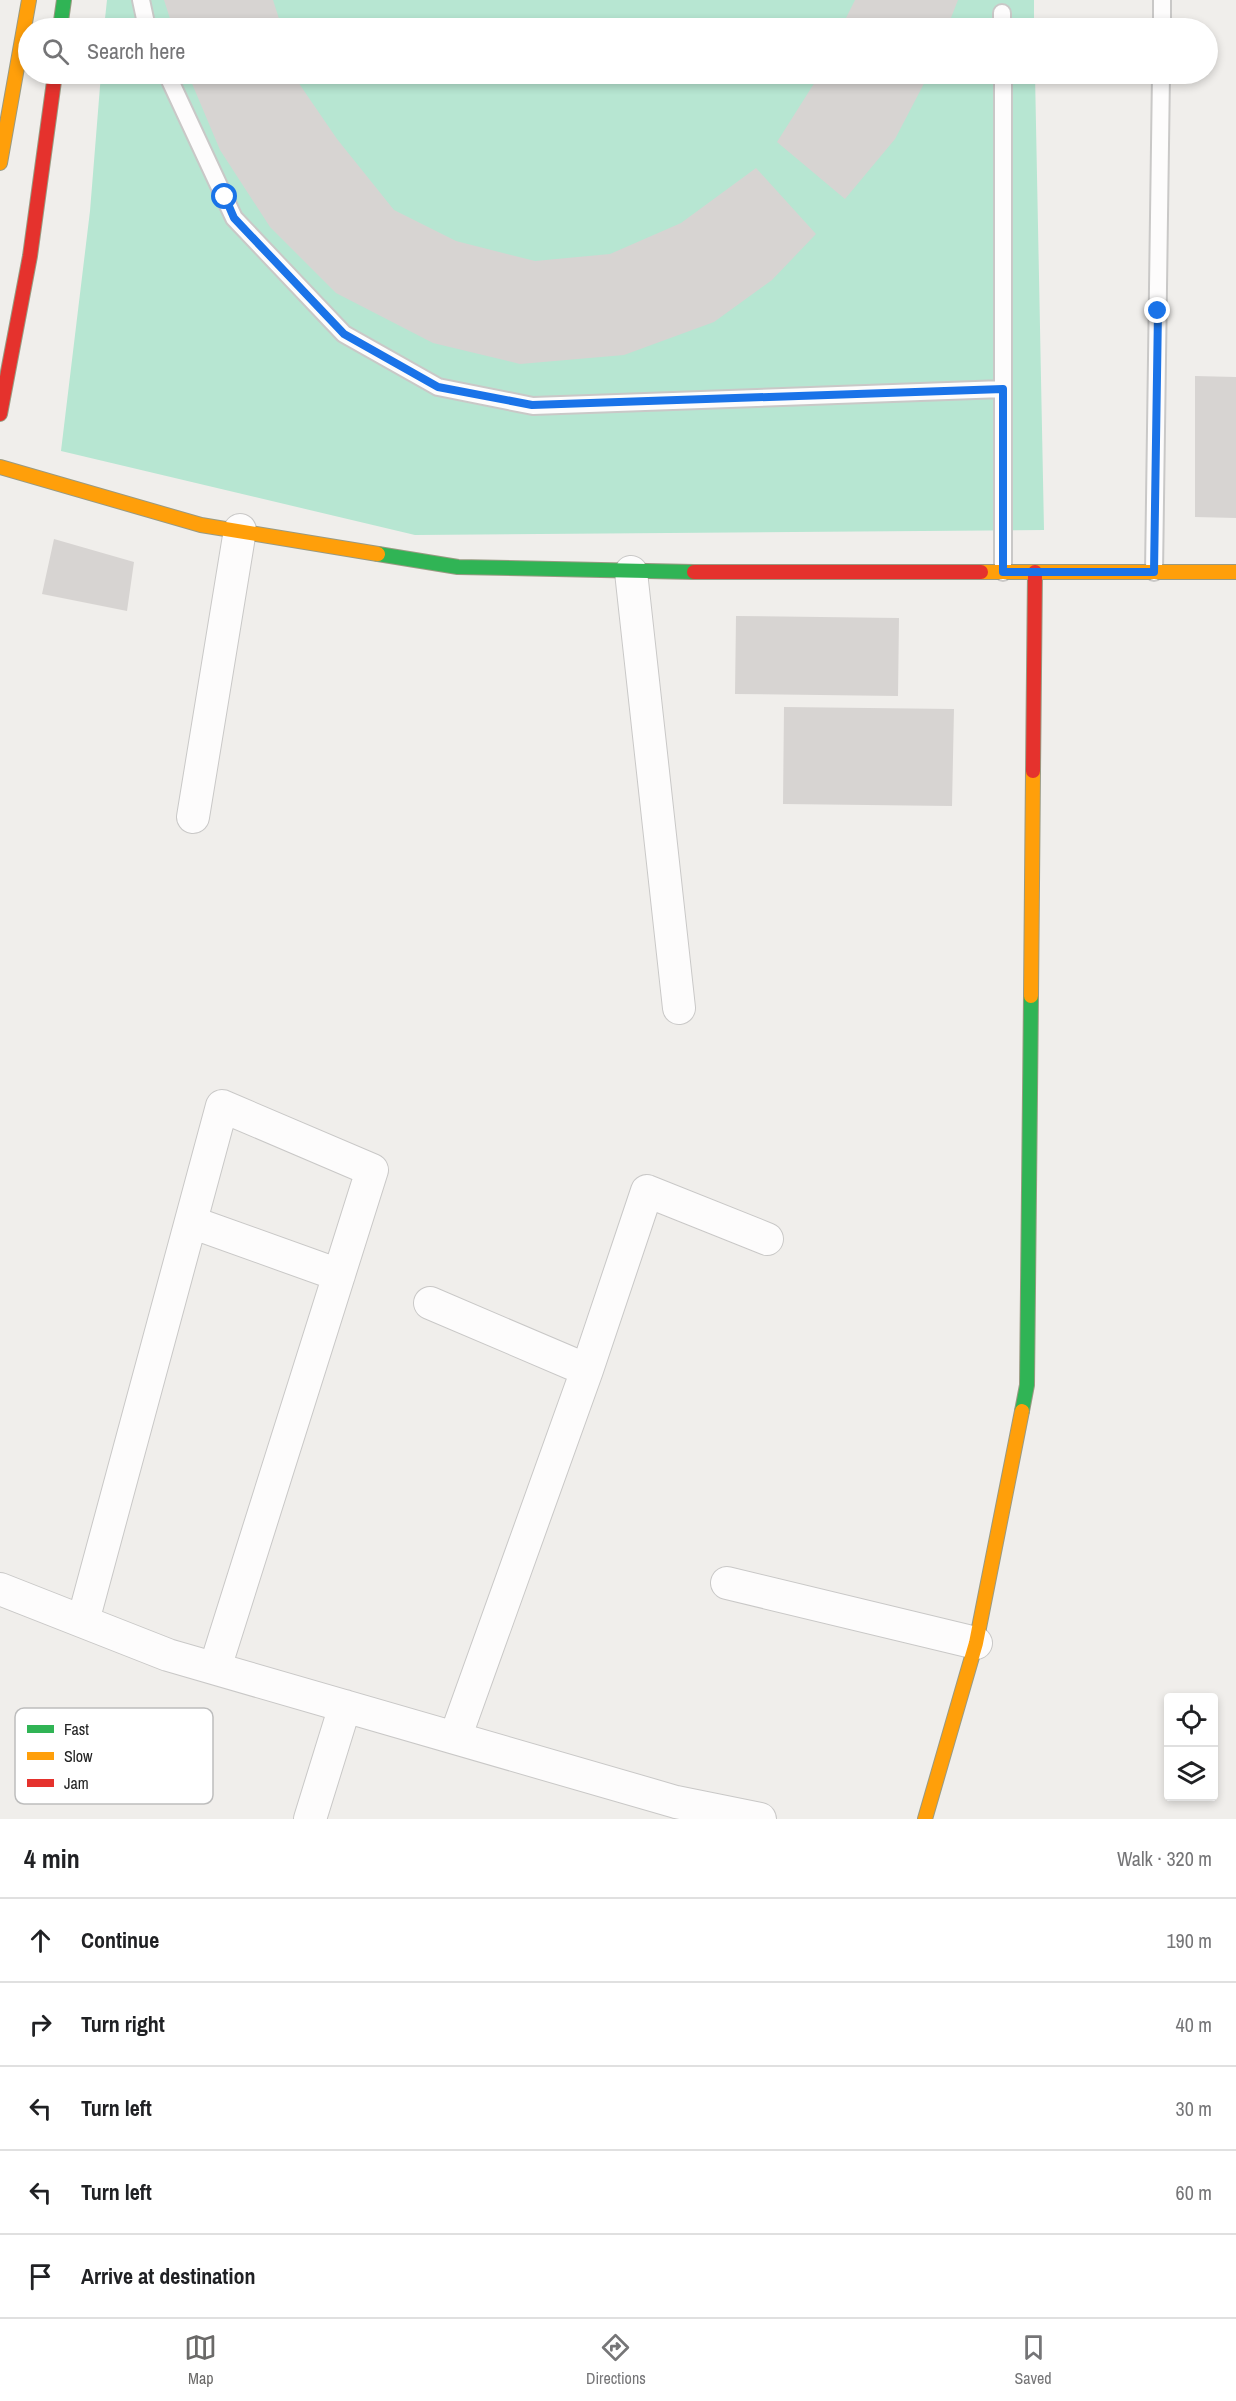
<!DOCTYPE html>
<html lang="en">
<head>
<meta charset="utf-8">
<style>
  :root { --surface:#fff; --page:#f6f6f6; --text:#202124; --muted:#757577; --line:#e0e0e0; --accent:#6a6968 }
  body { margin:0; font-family:"Archivo Narrow",sans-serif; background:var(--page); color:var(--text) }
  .controls { position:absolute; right:18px; bottom:18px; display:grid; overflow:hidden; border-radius:6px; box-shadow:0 3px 9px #0003 }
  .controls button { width:54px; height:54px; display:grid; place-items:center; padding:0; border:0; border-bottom:2px solid var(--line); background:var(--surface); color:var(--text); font:30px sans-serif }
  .stop { position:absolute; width:18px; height:18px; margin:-14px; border:4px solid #1a73e8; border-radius:50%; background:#fff }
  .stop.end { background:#1a73e8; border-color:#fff; box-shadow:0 2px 6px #0008 }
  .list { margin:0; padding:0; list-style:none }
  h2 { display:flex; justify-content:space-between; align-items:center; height:78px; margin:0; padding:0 24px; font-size:26px }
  h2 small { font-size:20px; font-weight:400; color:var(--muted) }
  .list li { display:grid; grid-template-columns:39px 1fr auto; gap:18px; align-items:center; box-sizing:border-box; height:84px; padding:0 24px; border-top:2px solid var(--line) }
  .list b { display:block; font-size:22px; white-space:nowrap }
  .list em { font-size:20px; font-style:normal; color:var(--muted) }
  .icon { flex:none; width:33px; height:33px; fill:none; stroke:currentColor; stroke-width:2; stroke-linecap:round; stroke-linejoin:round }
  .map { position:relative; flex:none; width:1236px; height:1819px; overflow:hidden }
  .search { position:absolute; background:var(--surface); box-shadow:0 3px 9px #0003; left:18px; right:18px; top:18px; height:66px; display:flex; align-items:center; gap:15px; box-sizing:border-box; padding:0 21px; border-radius:33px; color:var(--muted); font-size:22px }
  .sheet { height:498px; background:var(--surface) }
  nav { display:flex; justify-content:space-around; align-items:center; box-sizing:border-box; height:84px; border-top:2px solid var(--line); background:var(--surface); font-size:16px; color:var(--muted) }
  nav a { display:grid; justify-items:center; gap:3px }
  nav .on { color:var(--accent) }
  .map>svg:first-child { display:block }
</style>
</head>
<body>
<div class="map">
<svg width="1236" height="1819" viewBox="0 0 1236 1819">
  <rect width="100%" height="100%" fill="#f0eeeb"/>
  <path fill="#b7e6d2" d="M107,0H1034V28H104Z
    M101,74H1035L1044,530L415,535L61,451L90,211Z"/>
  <path fill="#d7d4d2" d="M164,0H273L282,28H173Z
    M855,0H958L947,28H841Z
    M188,74H296L298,82L337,139L394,210L456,241L535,261L610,254L681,223L756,168L816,234L772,280L714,322L624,355L520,364L433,343L336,293L270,227L220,150Z
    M820,74H929L895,139L845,199L777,142Z
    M1195,376L1236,377V518L1195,517Z
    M54,539L134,562L127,611L42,594Z
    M736,616L899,618L898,696L735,694Z
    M784,707L954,709L952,806L783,804Z"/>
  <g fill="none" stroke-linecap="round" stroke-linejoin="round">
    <g stroke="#c9c8c7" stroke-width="20">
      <path id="lane" d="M141,0L147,28
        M1002,13V28
        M1162,28V0
        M167,74L234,218L344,334L438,387L533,406L1003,389
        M1003,74V572
        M1154,572L1161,74"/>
    </g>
    <g stroke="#c9c8c7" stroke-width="34">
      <path id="street" d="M631,572L679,1008
        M193,817L240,530
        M191,1222L339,1275
        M430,1303L587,1370
        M727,1583L976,1643
        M0,1589L168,1655L676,1802L760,1819
        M83,1621L222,1106L372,1170L215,1668
        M455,1738L587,1370L647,1191L767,1239
        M310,1819L345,1706"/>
    </g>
    <g stroke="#999a82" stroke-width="16">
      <path id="fast" d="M60,28L64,0
        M378,554L458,567L694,572
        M1022,1411L1027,1385L1031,996"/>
    </g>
    <g stroke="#999a82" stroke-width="16">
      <path id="slow" d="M0,163L29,0
        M0,467L201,525L378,554
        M981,572H1236
        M1031,996L1033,771
        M925,1819L976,1643L1022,1411"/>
    </g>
    <g stroke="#999a82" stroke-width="16">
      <path id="jam" d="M0,414L30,256L55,74
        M694,572H981
        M1033,771L1035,572"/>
    </g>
    <use href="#lane" stroke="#fdfcfc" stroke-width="16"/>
    <use href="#street" stroke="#fdfcfc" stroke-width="32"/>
    <use href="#fast" stroke="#30b455" stroke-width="14"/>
    <use href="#slow" stroke="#ff9f0a" stroke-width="14"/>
    <use href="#jam" stroke="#e5322d" stroke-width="14"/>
  </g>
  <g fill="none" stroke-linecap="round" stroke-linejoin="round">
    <path stroke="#1a73e8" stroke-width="8" d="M225,197L234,218L344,334L438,387L532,405L1003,389V572H1154L1158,311"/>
  </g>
  <rect x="15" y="1708" width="198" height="96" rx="9" fill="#fff" stroke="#bdbdbd" stroke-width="1.5"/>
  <rect x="27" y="1725" width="27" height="8" fill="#30b455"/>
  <rect x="27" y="1752" width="27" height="8" fill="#ff9f0a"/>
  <rect x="27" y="1779" width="27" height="8" fill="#e5322d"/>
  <g font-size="16" fill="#222">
    <text x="64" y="1735">Fast</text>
    <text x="64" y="1762">Slow</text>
    <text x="64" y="1789">Jam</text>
  </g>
</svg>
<div class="controls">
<button><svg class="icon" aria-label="locate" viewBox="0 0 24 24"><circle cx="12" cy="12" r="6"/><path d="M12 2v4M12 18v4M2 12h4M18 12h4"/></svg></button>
<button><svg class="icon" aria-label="layers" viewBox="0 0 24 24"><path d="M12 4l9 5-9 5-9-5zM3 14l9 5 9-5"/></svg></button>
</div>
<div class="stop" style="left:225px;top:197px"></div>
<div class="stop end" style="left:1158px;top:311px"></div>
<div class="search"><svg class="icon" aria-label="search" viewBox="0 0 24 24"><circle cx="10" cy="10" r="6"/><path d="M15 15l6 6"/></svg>Search here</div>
</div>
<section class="sheet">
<h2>4 min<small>Walk · 320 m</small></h2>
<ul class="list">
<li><svg class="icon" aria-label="ahead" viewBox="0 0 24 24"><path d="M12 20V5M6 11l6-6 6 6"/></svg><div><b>Continue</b></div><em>190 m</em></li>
<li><svg class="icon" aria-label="right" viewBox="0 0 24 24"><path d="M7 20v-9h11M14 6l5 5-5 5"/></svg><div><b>Turn right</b></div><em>40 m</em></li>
<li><svg class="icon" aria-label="left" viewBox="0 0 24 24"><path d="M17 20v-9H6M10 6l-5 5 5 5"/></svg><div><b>Turn left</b></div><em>30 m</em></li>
<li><svg class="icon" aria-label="left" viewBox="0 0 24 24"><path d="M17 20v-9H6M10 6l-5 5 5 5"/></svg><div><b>Turn left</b></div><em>60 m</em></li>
<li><svg class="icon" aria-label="arrive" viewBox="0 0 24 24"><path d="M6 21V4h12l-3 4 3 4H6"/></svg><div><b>Arrive at destination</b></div></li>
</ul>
</section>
<nav>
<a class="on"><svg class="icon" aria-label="map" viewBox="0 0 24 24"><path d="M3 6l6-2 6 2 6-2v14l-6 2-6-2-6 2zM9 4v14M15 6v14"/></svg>Map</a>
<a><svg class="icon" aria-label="directions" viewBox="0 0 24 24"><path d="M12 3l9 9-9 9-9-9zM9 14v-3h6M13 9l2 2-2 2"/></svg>Directions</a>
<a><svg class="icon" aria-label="saved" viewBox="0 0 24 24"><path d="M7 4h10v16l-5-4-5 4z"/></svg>Saved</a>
</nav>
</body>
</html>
